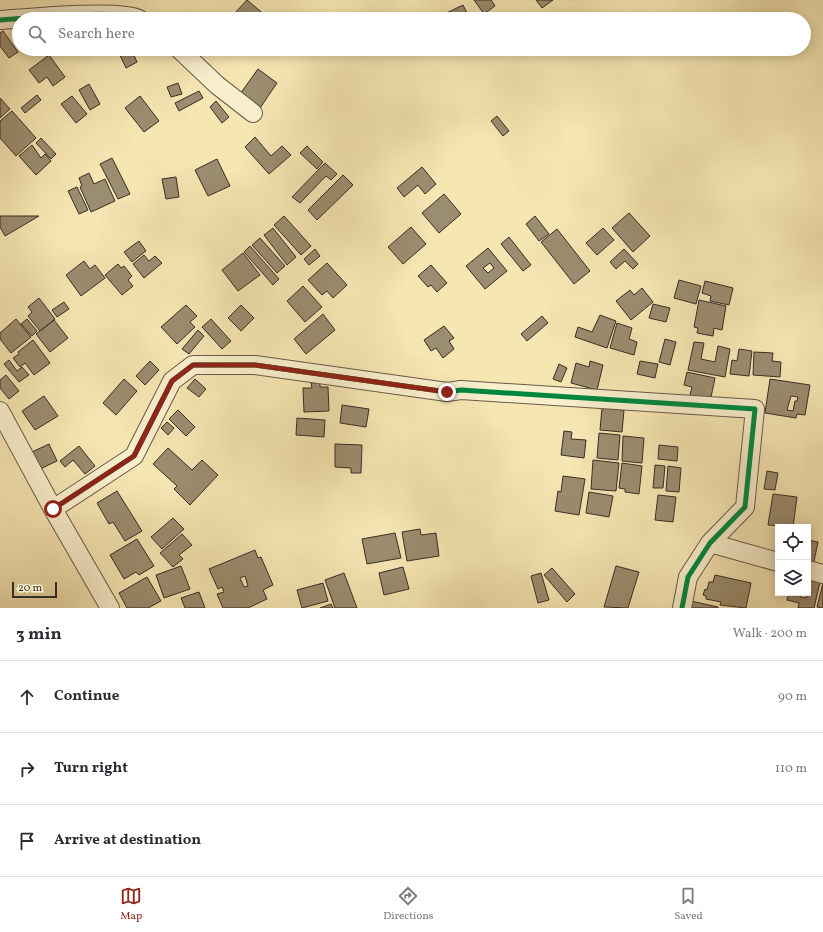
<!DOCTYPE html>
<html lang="en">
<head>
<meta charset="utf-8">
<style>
  :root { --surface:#fff; --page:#f2f2f3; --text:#2b2b33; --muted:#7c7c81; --line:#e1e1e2; --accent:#8f2418 }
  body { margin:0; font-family:Vollkorn,serif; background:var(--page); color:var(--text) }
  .controls { position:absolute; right:12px; bottom:12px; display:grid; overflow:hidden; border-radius:0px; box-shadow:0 2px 10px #0003 }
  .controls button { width:36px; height:36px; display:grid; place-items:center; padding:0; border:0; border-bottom:1px solid var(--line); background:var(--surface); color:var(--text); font:20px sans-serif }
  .scale { position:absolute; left:12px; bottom:10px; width:45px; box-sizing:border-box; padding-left:4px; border:2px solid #382c27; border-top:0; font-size:11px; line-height:14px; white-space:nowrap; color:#382c27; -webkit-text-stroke:3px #f9efcd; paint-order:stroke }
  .stop { position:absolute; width:12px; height:12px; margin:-9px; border:3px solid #8f2418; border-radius:50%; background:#fff }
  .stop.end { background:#8f2418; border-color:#fff; box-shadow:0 1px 4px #0008 }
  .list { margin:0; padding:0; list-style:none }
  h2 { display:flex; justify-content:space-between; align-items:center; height:52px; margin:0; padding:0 16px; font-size:17px }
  h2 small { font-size:13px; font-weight:400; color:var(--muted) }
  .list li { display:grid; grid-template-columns:26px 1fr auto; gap:12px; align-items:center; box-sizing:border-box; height:72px; padding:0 16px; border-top:1px solid var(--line) }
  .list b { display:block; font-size:15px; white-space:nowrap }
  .list em { font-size:13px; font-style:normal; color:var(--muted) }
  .icon { flex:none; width:22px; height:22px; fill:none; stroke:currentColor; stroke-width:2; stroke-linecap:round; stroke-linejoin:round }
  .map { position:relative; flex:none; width:823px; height:608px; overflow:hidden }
  .search { position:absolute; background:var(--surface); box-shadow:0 2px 10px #0003; left:12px; right:12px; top:12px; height:44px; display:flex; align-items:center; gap:10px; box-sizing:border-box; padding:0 14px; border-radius:22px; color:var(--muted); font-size:15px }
  .sheet { height:268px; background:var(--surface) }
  nav { display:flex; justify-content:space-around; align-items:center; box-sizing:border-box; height:56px; border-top:1px solid var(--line); background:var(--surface); font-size:11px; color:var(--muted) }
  nav a { display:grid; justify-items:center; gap:2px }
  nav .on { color:var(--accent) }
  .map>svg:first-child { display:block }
</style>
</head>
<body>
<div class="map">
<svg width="823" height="608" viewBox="0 0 823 608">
  <rect width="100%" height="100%" fill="#f6e6b2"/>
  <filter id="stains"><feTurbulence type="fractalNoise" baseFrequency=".005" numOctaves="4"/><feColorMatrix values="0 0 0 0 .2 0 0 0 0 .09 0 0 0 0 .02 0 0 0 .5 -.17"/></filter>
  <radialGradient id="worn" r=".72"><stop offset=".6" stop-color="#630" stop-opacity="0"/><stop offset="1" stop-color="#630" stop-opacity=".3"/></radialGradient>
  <path fill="#9b8d6f" stroke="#382c27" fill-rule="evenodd" d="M247,0L265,15L262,19H240L234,14Z
    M474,0H491L495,6L484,14Z
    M536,0H553L542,8Z
    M463,5L470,19L436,18Z
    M3,31L18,52L9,58L0,46V33Z
    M117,49H131L137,62L126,68Z
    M49,55L65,77L53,86L47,77L39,83L29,70Z
    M258,69L277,83L260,108L240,94Z
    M178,83L182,94L171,97L167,87Z
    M89,84L100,104L90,110L79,90Z
    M199,91L203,98L179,111L175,103Z
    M37,95L41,100L25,113L21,108Z
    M72,96L87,114L76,123L61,104Z
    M140,96L159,121L144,132L125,108Z
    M0,98L10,109L0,118Z
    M216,101L229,117L222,123L210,107Z
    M12,111L36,138L16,156L0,138V121Z
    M497,116L509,131L503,136L491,121Z
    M255,137L271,156L282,146L291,155L269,174L245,147Z
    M41,138L56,154L51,159L36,143Z
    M32,145L41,158L45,154L51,161L36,175L19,156Z
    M307,146L323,162L317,169L300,153Z
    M112,158L130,194L118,199L100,164Z
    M217,159L230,186L208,196L195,170Z
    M325,163L337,174L331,180L326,176L300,203L292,197Z
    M422,167L436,184L425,194L418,185L404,197L397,188Z
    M89,173L94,184L105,179L115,201L91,212L80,187L82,186L79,178Z
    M343,175L353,185L317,220L308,210Z
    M176,177L179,197L166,199L162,179Z
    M77,187L88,210L79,214L68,191Z
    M444,194L461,214L439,233L422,213Z
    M629,213L650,236L633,252L612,228Z
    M0,216H39L5,236L0,227Z
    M284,216L311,246L301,255L274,225Z
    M535,216L549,234L539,241L526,224Z
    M411,227L426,244L403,264L388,247Z
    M273,228L296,257L287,265L264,235Z
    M603,228L614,240L597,255L586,243Z
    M557,229L590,271L574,284L541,242Z
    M509,237L531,265L523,271L501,244Z
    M260,238L285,266L277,273L252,245Z
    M139,241L146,251L132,262L124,252Z
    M250,246L279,279L273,285L244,252Z
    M488,248L507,271L485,289L466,266ZM490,263L494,268L488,273L483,268Z
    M315,249L320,256L309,265L304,259Z
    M624,249L638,264L633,269L625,261L616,269L610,262Z
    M243,253L260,275L238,291L222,270Z
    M144,255L149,261L155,256L162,263L144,278L133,264Z
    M84,261L90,269L95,265L105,278L81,296L66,275Z
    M327,263L347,285L333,298L327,291L322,295L308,280Z
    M118,264L121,268L124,266L132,276L128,280L133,286L122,295L105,275Z
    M431,265L447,283L437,292L431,285L428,287L418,276Z
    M679,280L701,286L696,304L674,298Z
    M705,281L733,288L729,305L710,301L711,296L702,293Z
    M303,286L322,307L305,322L287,301Z
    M642,288L653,302L631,320L616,301L630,290L634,295Z
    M39,298L55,319L40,331L28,316L32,312L28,307Z
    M699,300L726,306L722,330L714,328L713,336L697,333L698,328L694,327Z
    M64,302L69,309L57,317L52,310Z
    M653,304L670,308L666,322L649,318Z
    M186,305L197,316L190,322L195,327L177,344L161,327Z
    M241,305L254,318L241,331L228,318Z
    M323,314L335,330L306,354L294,339Z
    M600,315L616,321L607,348L575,337L578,327L592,332Z
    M542,316L548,323L527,341L521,334Z
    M16,319L31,337L11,353L0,339V333Z
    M27,319L37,331L32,336L21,324Z
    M211,319L231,341L222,349L202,327Z
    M54,320L68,338L50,352L36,334Z
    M617,323L632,328L629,339L637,342L634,355L610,348Z
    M444,326L454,338L449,341L454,349L443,358L436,348L431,351L424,340Z
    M198,330L204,336L189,354L182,349Z
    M665,339L676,342L670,365L659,362Z
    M33,340L50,363L34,375L25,363L20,367L13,358L19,354L18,352Z
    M694,342L704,343L701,359L715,362L718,346L730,349L725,377L688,370Z
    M739,349L752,351L749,376L730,374L732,360L737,361Z
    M754,352L773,353L772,361L781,362L780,377L753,375Z
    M9,360L17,371L22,367L29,375L19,382L4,364Z
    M150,361L159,370L145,385L136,376Z
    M590,361L603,365L597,390L571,383L576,363L589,367Z
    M640,361L658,364L655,378L637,374Z
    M559,364L567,368L561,382L553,379Z
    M687,372L715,378L710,402L689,398L692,387L684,385Z
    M6,375L19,391L9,399L0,388V380Z
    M124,379L137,391L116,415L103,403Z
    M195,379L206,389L199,397L187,388Z
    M770,379L810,385L805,415L797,414L796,418L765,413ZM791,396L798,397L797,401H795L793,411L787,410Z
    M320,382V387H328L329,411L304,412L303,388H312L311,383Z
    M44,396L58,416L35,430L22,411Z
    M342,405L369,409L366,427L340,423Z
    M602,408L624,410L622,432L600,430Z
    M178,410L195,427L186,436L169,419Z
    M297,418L325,420L324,437L296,435Z
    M167,422L174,428L168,435L161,428Z
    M564,431L572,432L571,439L586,440L584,458L561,455Z
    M599,433L620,435L618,460L597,458Z
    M623,436L644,438L642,463L622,461Z
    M49,444L57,461L40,469L32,452Z
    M335,444L362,445L361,473H351V468L335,467Z
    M659,445L678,447L677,461L658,459Z
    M79,446L95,466L85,474L73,460L65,467L60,461Z
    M168,448L192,470L202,460L218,475L190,505L174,489L177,486L153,464Z
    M593,460L619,463L616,491L591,489Z
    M622,463L642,466L639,494L625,492V489L619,488Z
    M655,465L665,466L663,488H653Z
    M668,466L681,468L679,492L666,491Z
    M767,471L778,473L775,490L764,489Z
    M563,476L585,479L579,515L555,511L558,491L561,492Z
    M117,491L142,531L125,541L113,522L109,524L97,503Z
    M589,492L613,496L609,517L586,513Z
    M773,494L797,497L793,527L768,525Z
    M658,495L676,497L673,522L655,520Z
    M173,518L184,529L162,549L151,537Z
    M420,529L421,535L436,533L439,556L407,561L402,532Z
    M395,533L401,558L367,564L362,539Z
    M182,534L192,545L179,555L183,559L173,567L160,553Z
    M137,539L154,566L139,575L136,572L124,579L110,555Z
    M808,540L818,542L813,566L808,565Z
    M255,550L258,558L261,557L273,585L263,590L267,599L248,608H223L217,594L224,592L222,587L218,589L209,569ZM245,576L248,586L244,587L240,578Z
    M181,566L190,589L164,598L156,575Z
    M616,566L639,572L628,608L604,607Z
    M403,567L409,589L384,595L379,573Z
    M552,568L575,594L567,602L544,575Z
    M344,573L357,608H335L325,580Z
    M541,573L549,600L538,603L531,576Z
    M715,575L751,583L746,608L720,605L721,602L706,599V596L703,595L705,589L707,590L709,582H713Z
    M147,577L161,601L148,608H127L119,593Z
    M808,580L820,582L814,608H798L799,603L787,600L789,593H801L800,597L806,598L808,593Z
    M323,583L328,601L302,608L297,590Z
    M823,583V608H822L817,607Z
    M199,592L205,608H185L181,598Z
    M691,601L718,607V608H689Z
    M331,604L333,608H320Z"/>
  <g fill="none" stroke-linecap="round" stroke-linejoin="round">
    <g stroke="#685a4a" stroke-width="20">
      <path id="minor" d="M0,20C26,18 121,9 139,19
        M179,49L217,85L253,113
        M0,411L53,509L110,608
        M53,509L134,456L172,381L193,365H255L447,392L461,390L755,409L745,507L710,543L688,577L682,608
        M710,543L778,562
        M808,570L823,574"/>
    </g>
    <use href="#minor" stroke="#f9efcd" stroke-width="18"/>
    <g stroke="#f9efcd" stroke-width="8">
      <path id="cycleway" d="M0,20C26,18 121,9 139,19
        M53,509L134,456L172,381L193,365H255L447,392L461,390L755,409L745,507L710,543L688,577L682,608"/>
    </g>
    <use href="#cycleway" stroke="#00873e" stroke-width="5"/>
  </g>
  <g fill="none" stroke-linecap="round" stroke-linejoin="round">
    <path stroke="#8f2418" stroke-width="5" d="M53,509L134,456L172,381L193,365H255L447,392"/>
  </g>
  <rect width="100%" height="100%" filter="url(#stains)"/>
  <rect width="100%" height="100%" fill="url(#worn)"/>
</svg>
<div class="controls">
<button><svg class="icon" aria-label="locate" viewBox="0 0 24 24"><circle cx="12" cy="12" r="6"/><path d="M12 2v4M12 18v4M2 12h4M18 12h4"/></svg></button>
<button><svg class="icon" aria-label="layers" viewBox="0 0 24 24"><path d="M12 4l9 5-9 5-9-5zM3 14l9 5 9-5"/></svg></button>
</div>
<div class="scale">20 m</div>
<div class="stop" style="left:53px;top:509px"></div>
<div class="stop end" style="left:447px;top:392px"></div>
<div class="search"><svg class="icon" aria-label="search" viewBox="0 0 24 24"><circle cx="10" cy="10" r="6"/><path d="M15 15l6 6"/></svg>Search here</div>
</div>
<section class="sheet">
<h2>3 min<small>Walk · 200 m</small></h2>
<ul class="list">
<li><svg class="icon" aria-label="ahead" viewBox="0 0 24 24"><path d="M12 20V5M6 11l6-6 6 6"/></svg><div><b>Continue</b></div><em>90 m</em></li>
<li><svg class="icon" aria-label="right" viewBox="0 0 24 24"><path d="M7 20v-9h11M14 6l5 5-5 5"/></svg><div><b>Turn right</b></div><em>110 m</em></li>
<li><svg class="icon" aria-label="arrive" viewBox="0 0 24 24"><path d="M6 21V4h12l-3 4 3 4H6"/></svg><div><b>Arrive at destination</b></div></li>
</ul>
</section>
<nav>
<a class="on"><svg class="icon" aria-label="map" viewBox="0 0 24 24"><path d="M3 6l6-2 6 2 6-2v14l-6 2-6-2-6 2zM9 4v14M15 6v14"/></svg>Map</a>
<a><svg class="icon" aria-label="directions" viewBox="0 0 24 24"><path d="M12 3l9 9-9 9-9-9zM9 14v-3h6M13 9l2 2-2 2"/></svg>Directions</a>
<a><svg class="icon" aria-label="saved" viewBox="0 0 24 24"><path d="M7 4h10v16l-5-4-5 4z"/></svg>Saved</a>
</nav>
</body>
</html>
